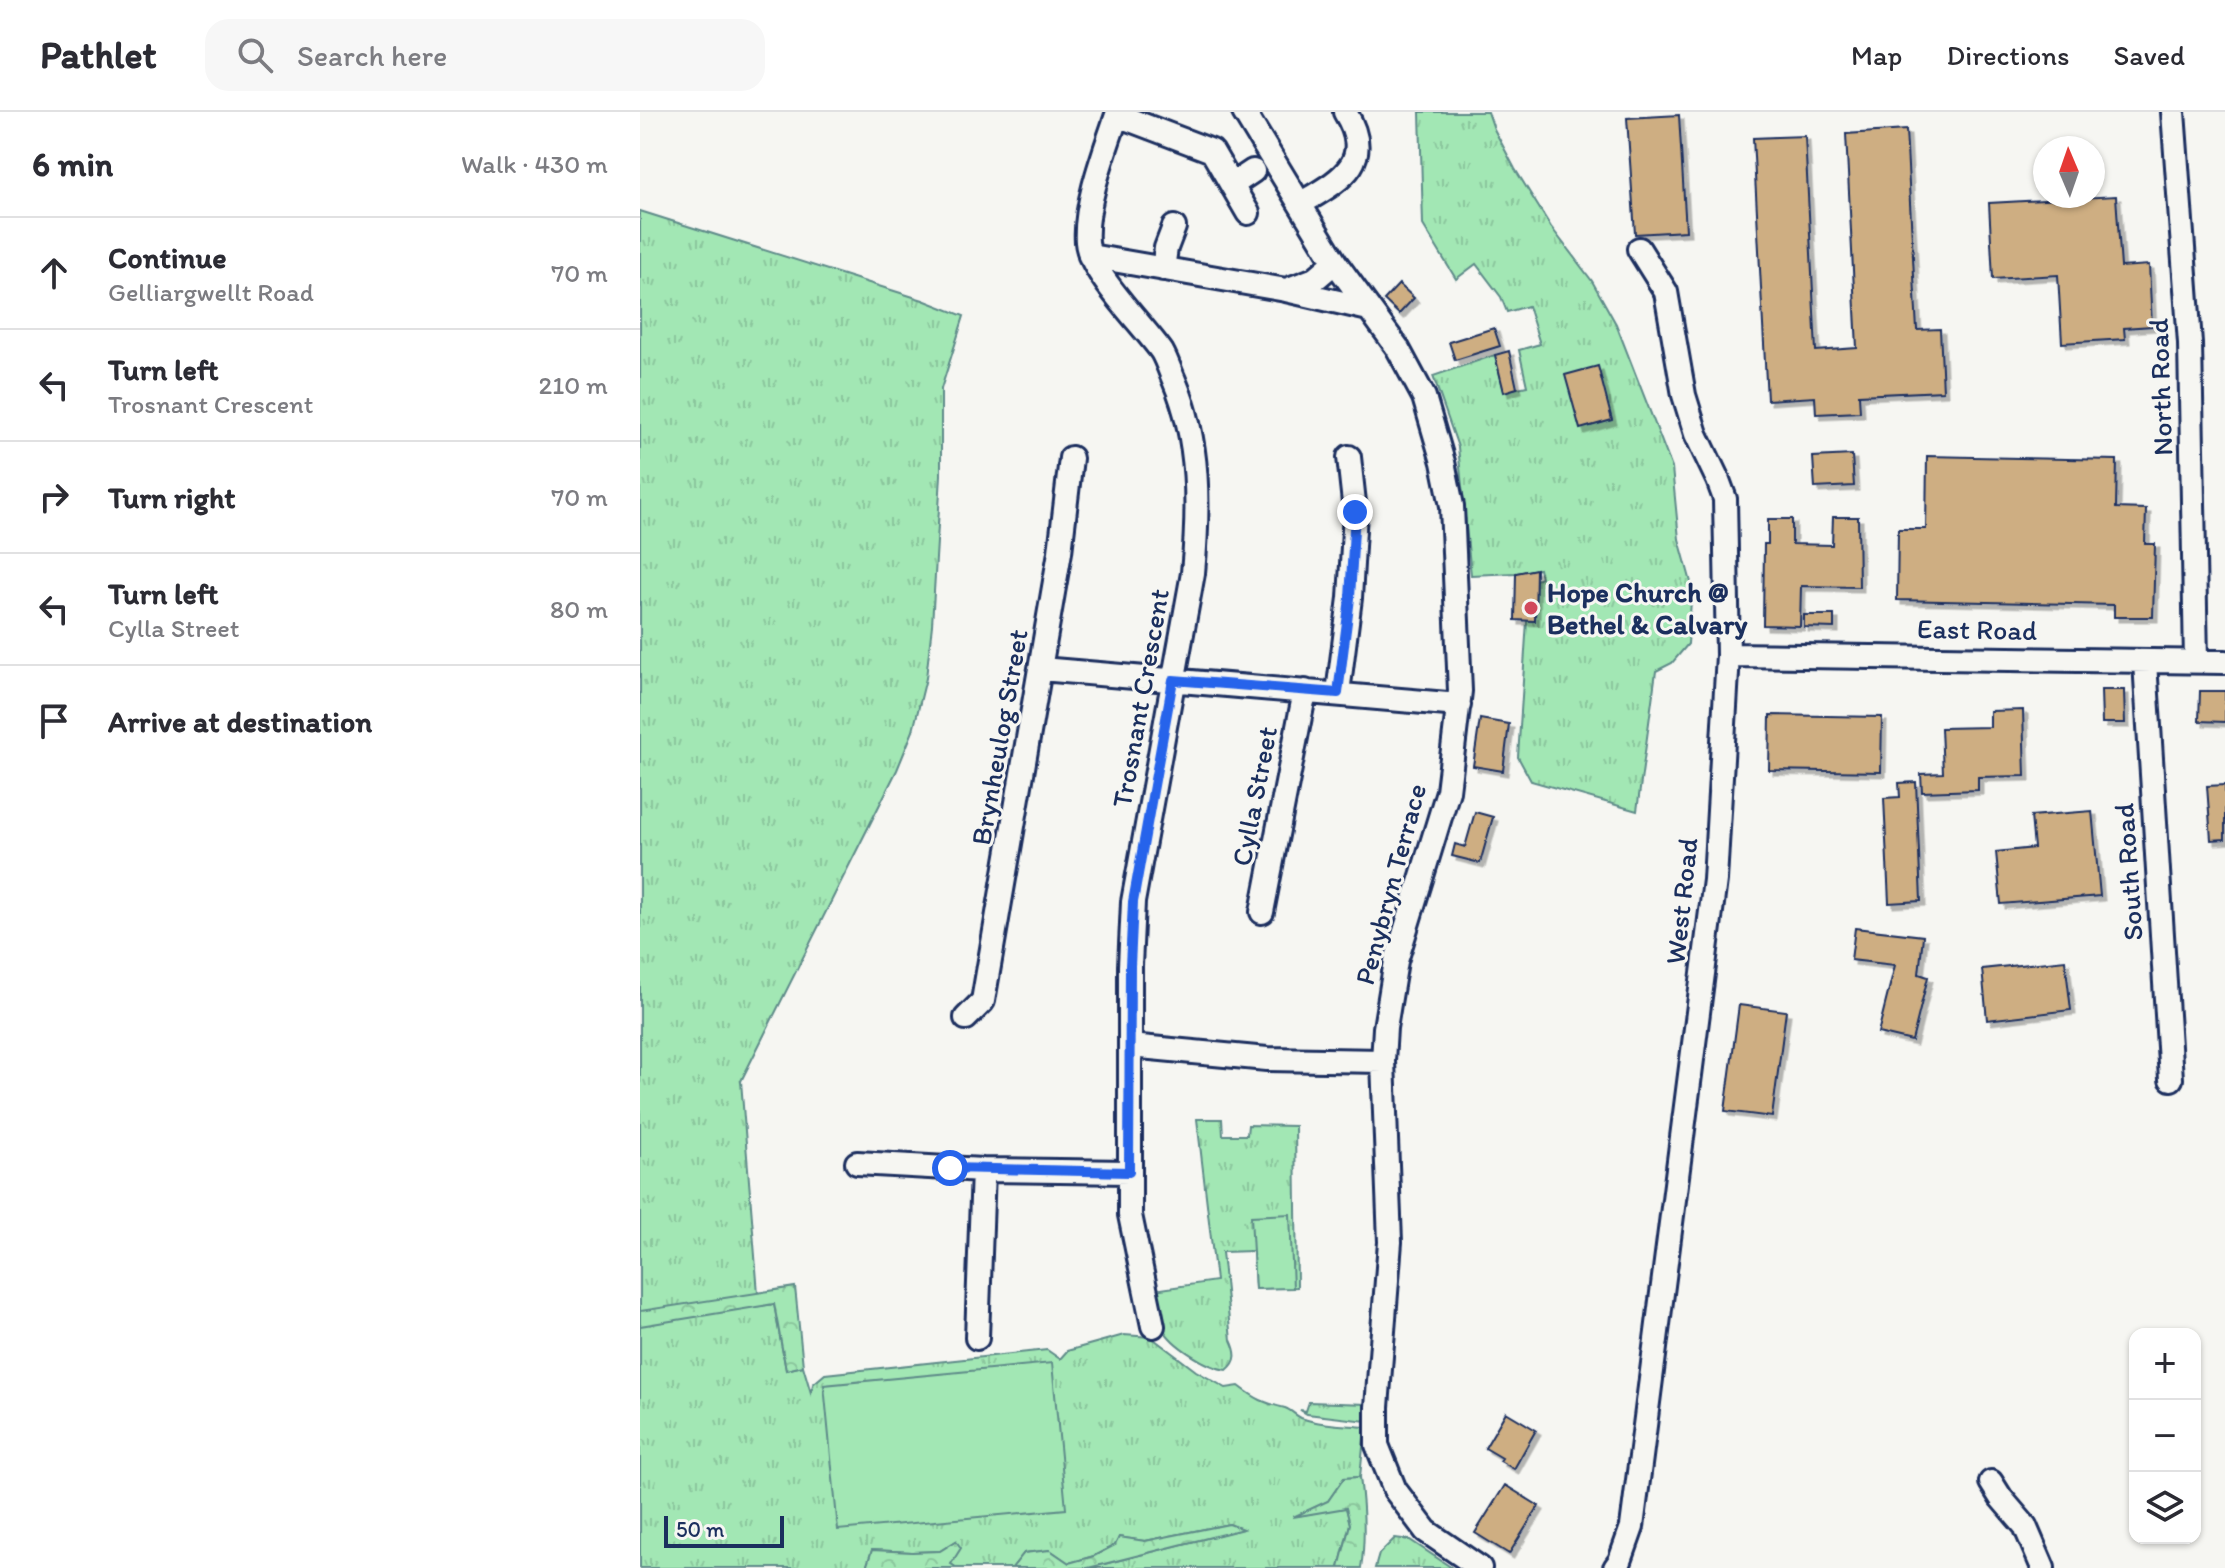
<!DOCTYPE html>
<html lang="en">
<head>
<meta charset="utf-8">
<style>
  :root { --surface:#fff; --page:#f7f7f7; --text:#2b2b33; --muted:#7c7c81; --line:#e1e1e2 }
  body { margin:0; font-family:Itim,sans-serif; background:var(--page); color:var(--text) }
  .controls { position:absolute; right:24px; bottom:24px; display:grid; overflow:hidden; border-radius:16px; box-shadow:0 2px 6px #0004 }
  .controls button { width:72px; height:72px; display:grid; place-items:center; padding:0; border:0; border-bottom:2px solid var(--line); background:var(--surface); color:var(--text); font:40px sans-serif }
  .compass { position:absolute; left:1393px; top:24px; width:72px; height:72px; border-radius:50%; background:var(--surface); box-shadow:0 2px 6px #0004; rotate:358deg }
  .scale { position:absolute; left:24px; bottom:20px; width:120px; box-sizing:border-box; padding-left:8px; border:4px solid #1b2f5e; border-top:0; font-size:22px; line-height:28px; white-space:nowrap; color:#1b2f5e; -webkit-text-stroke:6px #f6f6f2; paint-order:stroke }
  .stop { position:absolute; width:24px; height:24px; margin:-18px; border:6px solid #2563eb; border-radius:50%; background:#fff }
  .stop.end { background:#2563eb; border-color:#fff; box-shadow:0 2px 8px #0008 }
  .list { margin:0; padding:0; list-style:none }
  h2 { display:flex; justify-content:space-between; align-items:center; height:104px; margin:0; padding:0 32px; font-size:34px }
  h2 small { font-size:26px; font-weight:400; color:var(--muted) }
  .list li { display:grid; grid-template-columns:52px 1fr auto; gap:24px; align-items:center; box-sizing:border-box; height:112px; padding:0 32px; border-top:2px solid var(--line) }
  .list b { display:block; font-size:30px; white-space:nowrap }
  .list p { margin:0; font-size:26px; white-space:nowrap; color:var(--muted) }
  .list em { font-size:26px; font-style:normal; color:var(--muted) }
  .icon { flex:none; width:44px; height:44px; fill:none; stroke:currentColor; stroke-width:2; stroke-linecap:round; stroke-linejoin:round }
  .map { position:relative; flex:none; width:1585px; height:1456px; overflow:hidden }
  header { display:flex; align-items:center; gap:48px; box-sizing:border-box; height:112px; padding:0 40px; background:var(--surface); border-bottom:2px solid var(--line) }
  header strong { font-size:38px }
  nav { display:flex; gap:44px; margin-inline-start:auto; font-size:28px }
  .search { width:560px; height:72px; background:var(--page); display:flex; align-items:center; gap:20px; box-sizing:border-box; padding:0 28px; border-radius:24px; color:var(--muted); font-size:30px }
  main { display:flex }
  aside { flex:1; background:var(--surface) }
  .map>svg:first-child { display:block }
</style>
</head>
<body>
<header>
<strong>Pathlet</strong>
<div class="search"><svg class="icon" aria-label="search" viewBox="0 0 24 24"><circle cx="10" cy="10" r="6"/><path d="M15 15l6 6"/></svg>Search here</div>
<nav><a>Map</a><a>Directions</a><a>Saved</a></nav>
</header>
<main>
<aside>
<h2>6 min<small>Walk · 430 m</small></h2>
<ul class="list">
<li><svg class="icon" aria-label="ahead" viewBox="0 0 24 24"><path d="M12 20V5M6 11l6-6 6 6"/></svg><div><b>Continue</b><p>Gelliargwellt Road</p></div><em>70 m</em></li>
<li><svg class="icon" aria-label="left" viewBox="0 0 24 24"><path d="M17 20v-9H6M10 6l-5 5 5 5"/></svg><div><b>Turn left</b><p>Trosnant Crescent</p></div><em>210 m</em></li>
<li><svg class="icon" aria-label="right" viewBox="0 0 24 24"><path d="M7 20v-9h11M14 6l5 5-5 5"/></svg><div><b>Turn right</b></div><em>70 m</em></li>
<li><svg class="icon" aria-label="left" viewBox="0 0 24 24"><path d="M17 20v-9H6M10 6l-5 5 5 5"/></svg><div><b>Turn left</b><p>Cylla Street</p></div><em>80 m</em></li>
<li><svg class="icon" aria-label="arrive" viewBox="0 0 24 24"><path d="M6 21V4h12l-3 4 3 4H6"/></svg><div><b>Arrive at destination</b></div></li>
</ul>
</aside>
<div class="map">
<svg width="1585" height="1456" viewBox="0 0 1585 1456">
  <defs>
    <pattern id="grass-tufts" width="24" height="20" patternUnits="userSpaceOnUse" patternTransform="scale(2)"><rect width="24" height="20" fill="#a2e7b4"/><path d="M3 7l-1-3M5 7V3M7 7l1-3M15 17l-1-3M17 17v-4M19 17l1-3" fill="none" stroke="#8bc69d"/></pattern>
    <pattern id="forest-crowns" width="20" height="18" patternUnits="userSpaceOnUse" patternTransform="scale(2)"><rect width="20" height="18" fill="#a2e7b4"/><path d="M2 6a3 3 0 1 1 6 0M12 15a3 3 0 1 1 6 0" fill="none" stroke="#8bc69d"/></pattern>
    <filter id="shadow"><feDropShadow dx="4.5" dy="4.5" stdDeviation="0" flood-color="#0004"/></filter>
  </defs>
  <rect width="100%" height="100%" fill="#f6f6f2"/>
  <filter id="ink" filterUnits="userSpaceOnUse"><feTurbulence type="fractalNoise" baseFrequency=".0125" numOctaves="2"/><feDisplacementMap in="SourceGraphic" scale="16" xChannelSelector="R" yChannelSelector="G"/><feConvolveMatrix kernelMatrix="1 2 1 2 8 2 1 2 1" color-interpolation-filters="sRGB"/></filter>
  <g filter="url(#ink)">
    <path fill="url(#grass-tufts)" stroke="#5e8b89" stroke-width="2" d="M780,0H848L854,17L875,57L911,115L952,169L976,212L1032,356L1039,427L1052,474L1048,532L1032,551L1016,559L997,699L891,669L878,645L887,509L895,508L896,468L901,466L899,457L876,461L831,463L818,335L793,264L855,243L864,279L887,274L879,238L900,232L888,194L867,200L861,185L836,152L816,167L783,113Z
      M0,99L283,188L324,204L301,277V363L292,513L286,566L273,619L257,658L101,969L119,1194L134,1192L146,1258L163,1254L171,1281L173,1272L185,1262L407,1238L420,1247L427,1239L484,1223L511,1225L556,1259L586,1276L599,1274C616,1287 624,1291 645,1296C651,1298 655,1303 661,1306C681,1313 704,1313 725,1315L720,1365L704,1366L688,1389L657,1404L706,1395L710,1412L699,1456H449L601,1417L589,1412L505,1429L479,1425L476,1433L454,1444L429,1451L410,1438L384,1441L372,1456H317L311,1452L316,1429L300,1439L272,1440L232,1438L226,1456H0Z
      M557,1007H582L583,1023H607L608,1013L655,1014L657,1175L615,1177L613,1139L582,1140L591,1228C597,1241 598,1249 587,1258C568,1256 531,1233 523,1216C517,1206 516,1190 514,1178L576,1169Z
      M669,1290L727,1292L726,1309L667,1302L660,1298L666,1299Z
      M755,1426L770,1428L812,1456H735L739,1442Z"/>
    <path fill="url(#forest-crowns)" stroke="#5e8b89" stroke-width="2" d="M155,1175L163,1254L146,1258L134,1192L0,1214V1199Z
      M720,1365C724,1396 726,1425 721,1456H699L710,1412L706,1396L653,1405L688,1389L704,1366Z
      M589,1412L603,1417L448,1456H372L384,1441L410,1438L429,1451L454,1444L475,1433L479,1425L505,1429Z
      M316,1429L321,1436L311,1452L317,1456H226L232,1438L272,1440L300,1439Z"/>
    <path fill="#a2e7b4" stroke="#5e8b89" stroke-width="2" d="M650,1102L653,1176L615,1177L611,1104Z
      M412,1251L426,1397L198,1418L184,1273Z"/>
    <path fill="#ceae82" stroke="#1b2f5e" stroke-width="2" filter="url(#shadow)" d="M1039,3L1046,119L995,122L987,6Z
      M1266,18L1277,218L1300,217L1303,279L1219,283L1220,300L1176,302L1175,285L1127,288L1113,26L1165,24L1176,239L1217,236L1206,22Z
      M1476,84L1481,155L1509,153L1512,214L1484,216L1485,227L1422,231L1418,163L1353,167L1349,91Z
      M759,172L774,186L759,202L744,188Z
      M854,216L860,234L815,248L809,230Z
      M869,239L877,276L864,280L855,243Z
      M958,254L972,308L940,317L925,263Z
      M1212,343L1214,374L1175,376L1173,345Z
      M1287,344L1477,348L1476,396L1506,397L1505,432H1515L1513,505H1474V493L1257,488L1258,417H1286Z
      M1193,405H1218L1219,475L1161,474L1160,514L1123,513L1124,432H1128V407H1152V432L1192,433Z
      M896,457L895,509L875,508L876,461Z
      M1164,503H1194V516L1164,515Z
      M1461,578H1484L1485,611H1462Z
      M1560,579H1585V610L1559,609Z
      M1383,598L1385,664L1338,665V678L1282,680L1281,662L1303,661L1301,616L1350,615V599Z
      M1130,603L1242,605L1241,660L1129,658Z
      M840,607L869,612L863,659L833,654Z
      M1276,670L1281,789L1249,791L1244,686L1260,685L1259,671Z
      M1585,673V727L1571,728L1567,674Z
      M1452,699L1460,784L1361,792L1356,740L1394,736L1391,704Z
      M835,700L853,705L840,751L812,744L815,732L825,735Z
      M1215,816L1283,824L1279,862L1288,865L1272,929L1238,921L1255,853L1211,848Z
      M1425,848L1431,898L1347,908L1342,857Z
      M1099,893L1146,899L1132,1005L1085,999Z
      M866,1300L896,1318L874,1357L860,1349L862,1346L845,1336Z
      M865,1373L899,1394L869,1442L835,1421Z"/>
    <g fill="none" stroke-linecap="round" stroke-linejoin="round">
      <g stroke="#1b2f5e" stroke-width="28">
        <path id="minor" d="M478,0C466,36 444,92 447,130C449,160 504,214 522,240C527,249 530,259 534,268C560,329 559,396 553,461L493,790L490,854V1103L513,1214
          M604,0L695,150L757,235L784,285L803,350L812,394L820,579L808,679L756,849L745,916L743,949L750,1130L737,1295V1333L755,1378L786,1419L840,1456
          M1533,0L1550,231L1556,549
          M477,3L572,39L608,101
          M592,73L613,59
          M660,92C700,68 736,51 705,0
          M450,144L646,178L675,167L695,150
          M523,157L526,136L534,115
          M646,178L729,197
          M1088,543L1585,550
          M1505,550L1531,967
          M401,557L819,593
          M698,581L710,486L715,400L709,345
          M622,800L665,579
          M326,906L343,889L420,440L431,346
          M490,934L627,947L743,949
          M217,1051L343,1058L489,1060
          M337,1226L343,1058
          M1351,1370L1361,1386L1385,1414L1403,1456
          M975,1456L980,1449L992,1415L1075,768L1088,543L1085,387L1078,368L1056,322L1044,283L1026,180L999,137"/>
      </g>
      <use href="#minor" stroke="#f6f6f2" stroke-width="22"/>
    </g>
  </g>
  <g fill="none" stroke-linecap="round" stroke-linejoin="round" filter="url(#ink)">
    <path stroke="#2563eb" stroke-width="10" d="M310,1056L489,1060L490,854L493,790L533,568L698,581L710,486L715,400"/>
  </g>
  <circle fill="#d1495b" stroke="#f6f6f2" stroke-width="3" cx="891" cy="496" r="8"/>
  <g text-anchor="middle" stroke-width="6" stroke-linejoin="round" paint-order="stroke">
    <g font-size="28" fill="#1b2f5e" stroke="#f6f6f2">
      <text transform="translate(1520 275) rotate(-92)" y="10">North Road</text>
      <text transform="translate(1337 517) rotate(1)" y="10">East Road</text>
      <text transform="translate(500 586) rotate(-80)" y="10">Trosnant Crescent</text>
      <text transform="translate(359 625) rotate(-80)" y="10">Brynheulog Street</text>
      <text transform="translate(614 684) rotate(-79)" y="10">Cylla Street</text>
      <text transform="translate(1488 760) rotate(-94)" y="10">South Road</text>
      <text transform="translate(750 772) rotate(-75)" y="10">Penybryn Terrace</text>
      <text transform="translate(1041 789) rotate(-84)" y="10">West Road</text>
    </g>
    <g font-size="28" font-weight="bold" fill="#1b2f5e" stroke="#f6f6f2" text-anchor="start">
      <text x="907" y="490">Hope Church @<tspan x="907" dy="32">Bethel &amp; Calvary</tspan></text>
    </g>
  </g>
</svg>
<div class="controls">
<button>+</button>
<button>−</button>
<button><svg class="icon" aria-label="layers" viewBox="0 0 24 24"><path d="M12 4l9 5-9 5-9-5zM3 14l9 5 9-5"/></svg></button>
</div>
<svg class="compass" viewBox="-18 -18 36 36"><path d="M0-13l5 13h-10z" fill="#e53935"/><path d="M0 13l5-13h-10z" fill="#7c7c81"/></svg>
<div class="scale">50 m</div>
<div class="stop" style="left:310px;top:1056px"></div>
<div class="stop end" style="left:715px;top:400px"></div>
</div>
</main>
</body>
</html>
